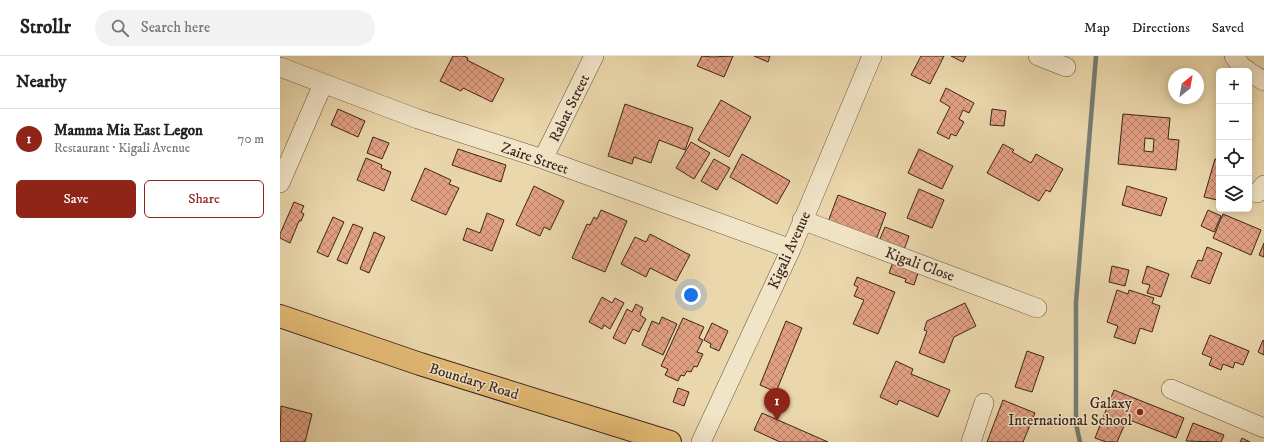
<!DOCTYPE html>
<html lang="en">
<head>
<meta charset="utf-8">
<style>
  :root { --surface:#fff; --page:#f2f2f2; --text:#202124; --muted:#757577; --line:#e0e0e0; --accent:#8f2418 }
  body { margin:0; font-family:"IM FELL DW Pica",serif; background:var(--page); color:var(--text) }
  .controls { position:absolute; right:12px; top:12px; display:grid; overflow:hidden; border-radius:6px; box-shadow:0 2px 10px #0003 }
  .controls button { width:36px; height:36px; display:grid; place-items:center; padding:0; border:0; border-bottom:1px solid var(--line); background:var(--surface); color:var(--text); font:20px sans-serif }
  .compass { position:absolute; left:888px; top:12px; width:36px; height:36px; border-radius:50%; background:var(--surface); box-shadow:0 2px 10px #0003; rotate:31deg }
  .you { position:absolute; left:411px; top:239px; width:14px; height:14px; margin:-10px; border:3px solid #fff; border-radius:50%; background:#1a73e8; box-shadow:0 0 0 6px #1a73e833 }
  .badge { display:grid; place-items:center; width:26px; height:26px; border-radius:50%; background:var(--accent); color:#fff; font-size:13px; font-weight:700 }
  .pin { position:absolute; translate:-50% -33px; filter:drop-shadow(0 1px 2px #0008) }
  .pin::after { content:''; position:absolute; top:21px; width:14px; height:12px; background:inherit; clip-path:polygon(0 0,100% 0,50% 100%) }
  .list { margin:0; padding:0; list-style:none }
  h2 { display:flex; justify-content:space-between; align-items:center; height:52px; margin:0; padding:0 16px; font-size:17px }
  h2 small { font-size:13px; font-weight:400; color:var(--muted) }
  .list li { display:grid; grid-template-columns:26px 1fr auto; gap:12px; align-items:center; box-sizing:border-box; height:60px; padding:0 16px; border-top:1px solid var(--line) }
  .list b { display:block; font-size:15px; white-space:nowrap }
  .list p { margin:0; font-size:13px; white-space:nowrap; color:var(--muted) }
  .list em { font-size:13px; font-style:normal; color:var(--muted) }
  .actions { display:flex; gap:8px; padding:12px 16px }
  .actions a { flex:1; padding:9px 0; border:1px solid var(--accent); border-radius:6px; text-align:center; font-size:14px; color:var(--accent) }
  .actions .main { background:var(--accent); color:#fff }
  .icon { flex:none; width:22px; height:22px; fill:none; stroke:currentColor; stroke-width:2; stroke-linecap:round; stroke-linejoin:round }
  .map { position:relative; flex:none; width:984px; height:386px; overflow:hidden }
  header { display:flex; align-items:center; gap:24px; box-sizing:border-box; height:56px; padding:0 20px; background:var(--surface); border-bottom:1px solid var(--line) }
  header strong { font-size:19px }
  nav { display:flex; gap:22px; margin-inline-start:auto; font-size:14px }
  .search { width:280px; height:36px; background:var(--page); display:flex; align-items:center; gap:10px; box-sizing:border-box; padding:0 14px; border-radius:22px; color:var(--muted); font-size:15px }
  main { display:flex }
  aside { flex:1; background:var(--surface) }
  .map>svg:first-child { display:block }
</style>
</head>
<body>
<header>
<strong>Strollr</strong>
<div class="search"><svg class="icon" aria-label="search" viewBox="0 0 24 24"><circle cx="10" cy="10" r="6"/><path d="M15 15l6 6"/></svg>Search here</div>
<nav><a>Map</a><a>Directions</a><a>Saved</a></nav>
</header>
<main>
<aside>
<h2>Nearby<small></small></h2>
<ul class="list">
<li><span class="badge">1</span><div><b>Mamma Mia East Legon</b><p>Restaurant · Kigali Avenue</p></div><em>70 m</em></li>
</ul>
<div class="actions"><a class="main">Save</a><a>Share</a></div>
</aside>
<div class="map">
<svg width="984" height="386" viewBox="0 0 984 386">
  <defs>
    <pattern id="building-cross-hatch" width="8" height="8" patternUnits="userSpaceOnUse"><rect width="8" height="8" fill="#e2a083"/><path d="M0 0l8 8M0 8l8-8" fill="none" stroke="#b9826a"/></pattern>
  </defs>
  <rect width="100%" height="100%" fill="#ead7ab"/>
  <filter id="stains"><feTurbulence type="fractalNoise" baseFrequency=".005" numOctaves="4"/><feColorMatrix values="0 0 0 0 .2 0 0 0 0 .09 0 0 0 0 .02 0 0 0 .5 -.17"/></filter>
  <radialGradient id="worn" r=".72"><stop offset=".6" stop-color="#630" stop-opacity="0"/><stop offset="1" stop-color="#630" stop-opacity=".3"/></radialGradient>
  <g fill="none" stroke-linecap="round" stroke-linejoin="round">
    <path stroke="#757d74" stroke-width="4.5" d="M800,386L796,368V246L816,0"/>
  </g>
  <path fill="url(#building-cross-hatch)" stroke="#3e251b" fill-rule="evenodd" d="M173,0H184L188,2L187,4L224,23L212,46L183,32L181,35L160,25Z
    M422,0L432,1L453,0L444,21L417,10Z
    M474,0H490L488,6Z
    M641,0H664L650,28L631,19Z
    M671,0H686L683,6Z
    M666,32L694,47L689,57L683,54L679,63L684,66L676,80L671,78L669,83L657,77L670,51L660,45Z
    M441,44L471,61L449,101L418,84Z
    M345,48L413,72L405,94L379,84L371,107L354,101L352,108L328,100Z
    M58,53L85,65L78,81L51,69Z
    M712,53L726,55L724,70L710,69Z
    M843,58L890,62L888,83L899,84L896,114L838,108ZM865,82L874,83L873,96L864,95Z
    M93,81L109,87L102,103L87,97Z
    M411,86L430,97L414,123L396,112Z
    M723,88L734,94L732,96L751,107L756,98L783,113L770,136L766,134L759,145L707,117Z
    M178,93L226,109L221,126L172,109Z
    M639,93L673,110L662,133L628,117Z
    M462,98L510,125L497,148L450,121Z
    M86,102L102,109L101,112L111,116L104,135L77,124Z
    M434,103L450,112L437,134L421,125Z
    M935,103L939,104V136L937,144L924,141Z
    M145,112L171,124L169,128L179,132L166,159L131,144Z
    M254,130L284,145L270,174L264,171L260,180L236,169Z
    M847,130L887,142L881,160L842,149Z
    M639,133L664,144L652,172L627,162Z
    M558,139L606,157L596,184L548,166Z
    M14,146L24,150L21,156L24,158L21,165H19L10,187L0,182V178Z
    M321,154L347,165L325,216L292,202L307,168L310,169L314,161L317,163Z
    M928,154L941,160L934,176L921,170Z
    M207,157L224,164L212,195L183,184L187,172L200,177Z
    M943,158L981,174L971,199L933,182Z
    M53,161L64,166L48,201L37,196Z
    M73,168L83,172L67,208L57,204Z
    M605,171L629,180L624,194L599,185Z
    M94,176L105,181L89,217L80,213Z
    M370,178L410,199L396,225L370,212L366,221L341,208L355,181L366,186Z
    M984,187V201L979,199Z
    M927,191L942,197L930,228L911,221L918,204L922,205Z
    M613,206L639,214L634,229L625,226L626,223L609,217Z
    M832,210L849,214L845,230L829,226Z
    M867,210L889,218L881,241L867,237L870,229L862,227Z
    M577,221L615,236L598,278L573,268L584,244L574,240L578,231L574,229Z
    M837,234L848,238L849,234L874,242L872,247L880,250L872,276L860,272L855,288L834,281L838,270L827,266Z
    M322,241L332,247L335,242L344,247L330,273L324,269L322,273L309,266Z
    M685,247L696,270L674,281L664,307L639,297L647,275L644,274L647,265Z
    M356,248L363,252L360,259L366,263L359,276L353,273L345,288L333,282L347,253L352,256Z
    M382,261L397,268L383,299L362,289L372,265L379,268Z
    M403,262L424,271L419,282L423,284L417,296L423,298L417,311L414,310L411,316L407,315L404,320L401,319L398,325L385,319L388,313L381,310Z
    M506,265L522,272L496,336L480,329Z
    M432,267L448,275L439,295L430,291L431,288L424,284Z
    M930,279L969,295L963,309L955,306L953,312L943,308L941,314L929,309L932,302L922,298Z
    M983,284L984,285V299L978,296Z
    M747,295L764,301L752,336L735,331Z
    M616,305L633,313L631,318L670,334L658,361L619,344L617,349L600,341Z
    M398,332L409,336L404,350L393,346Z
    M834,334L904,362L896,382L847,363L837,386H826L815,382Z
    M723,344L755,357L743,386H707Z
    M1,350L32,358L25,386H0Z
    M482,357L548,386H500L474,374Z
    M913,367L944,379L941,386L906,385Z
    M962,382L970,386H960Z"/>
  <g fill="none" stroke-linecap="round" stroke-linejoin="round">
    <g stroke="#69523f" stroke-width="20">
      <path id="minor" d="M758,0L786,11
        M954,0L961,10L968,15
        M0,11L138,63L263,103L511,193
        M969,16L984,25
        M263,103L314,0
        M0,127L43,28
        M977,137L984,129
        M522,164L757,252
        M891,333L984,372
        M421,386L511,193L592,0
        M691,386L704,347"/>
    </g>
    <g stroke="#3e251b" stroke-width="24">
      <path id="major" d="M0,260L140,308L390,386"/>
    </g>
    <use href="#minor" stroke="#f1e5c8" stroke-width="19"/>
    <use href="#major" stroke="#e5bc76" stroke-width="22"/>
  </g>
  <circle fill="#8f2418" stroke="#f1e5c8" stroke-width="1.5" cx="860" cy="356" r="4"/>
  <g text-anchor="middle" stroke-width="3" stroke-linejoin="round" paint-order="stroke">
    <g font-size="15" fill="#3e251b" stroke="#f1e5c8">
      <text transform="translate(289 52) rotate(-64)" y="5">Rabat Street</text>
      <text transform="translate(255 102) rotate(19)" y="5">Zaire Street</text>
      <text transform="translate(509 194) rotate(-66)" y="5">Kigali Avenue</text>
      <text transform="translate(640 208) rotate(20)" y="5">Kigali Close</text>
      <text transform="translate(194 325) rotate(17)" y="5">Boundary Road</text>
    </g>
    <g font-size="15" fill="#3e251b" stroke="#f1e5c8" text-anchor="end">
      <text x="852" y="352">Galaxy<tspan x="852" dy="17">International School</tspan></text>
    </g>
  </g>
  <rect width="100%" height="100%" filter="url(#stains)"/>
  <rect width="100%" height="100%" fill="url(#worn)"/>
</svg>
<div class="controls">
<button>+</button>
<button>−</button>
<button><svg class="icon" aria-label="locate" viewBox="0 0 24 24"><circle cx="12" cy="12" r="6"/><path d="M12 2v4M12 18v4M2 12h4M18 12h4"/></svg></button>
<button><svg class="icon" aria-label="layers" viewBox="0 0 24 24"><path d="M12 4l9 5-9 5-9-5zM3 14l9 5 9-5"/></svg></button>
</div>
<svg class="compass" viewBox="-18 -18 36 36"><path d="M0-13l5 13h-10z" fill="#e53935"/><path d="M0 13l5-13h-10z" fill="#757577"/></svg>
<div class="you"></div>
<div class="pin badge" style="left:497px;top:365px">1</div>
</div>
</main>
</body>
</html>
